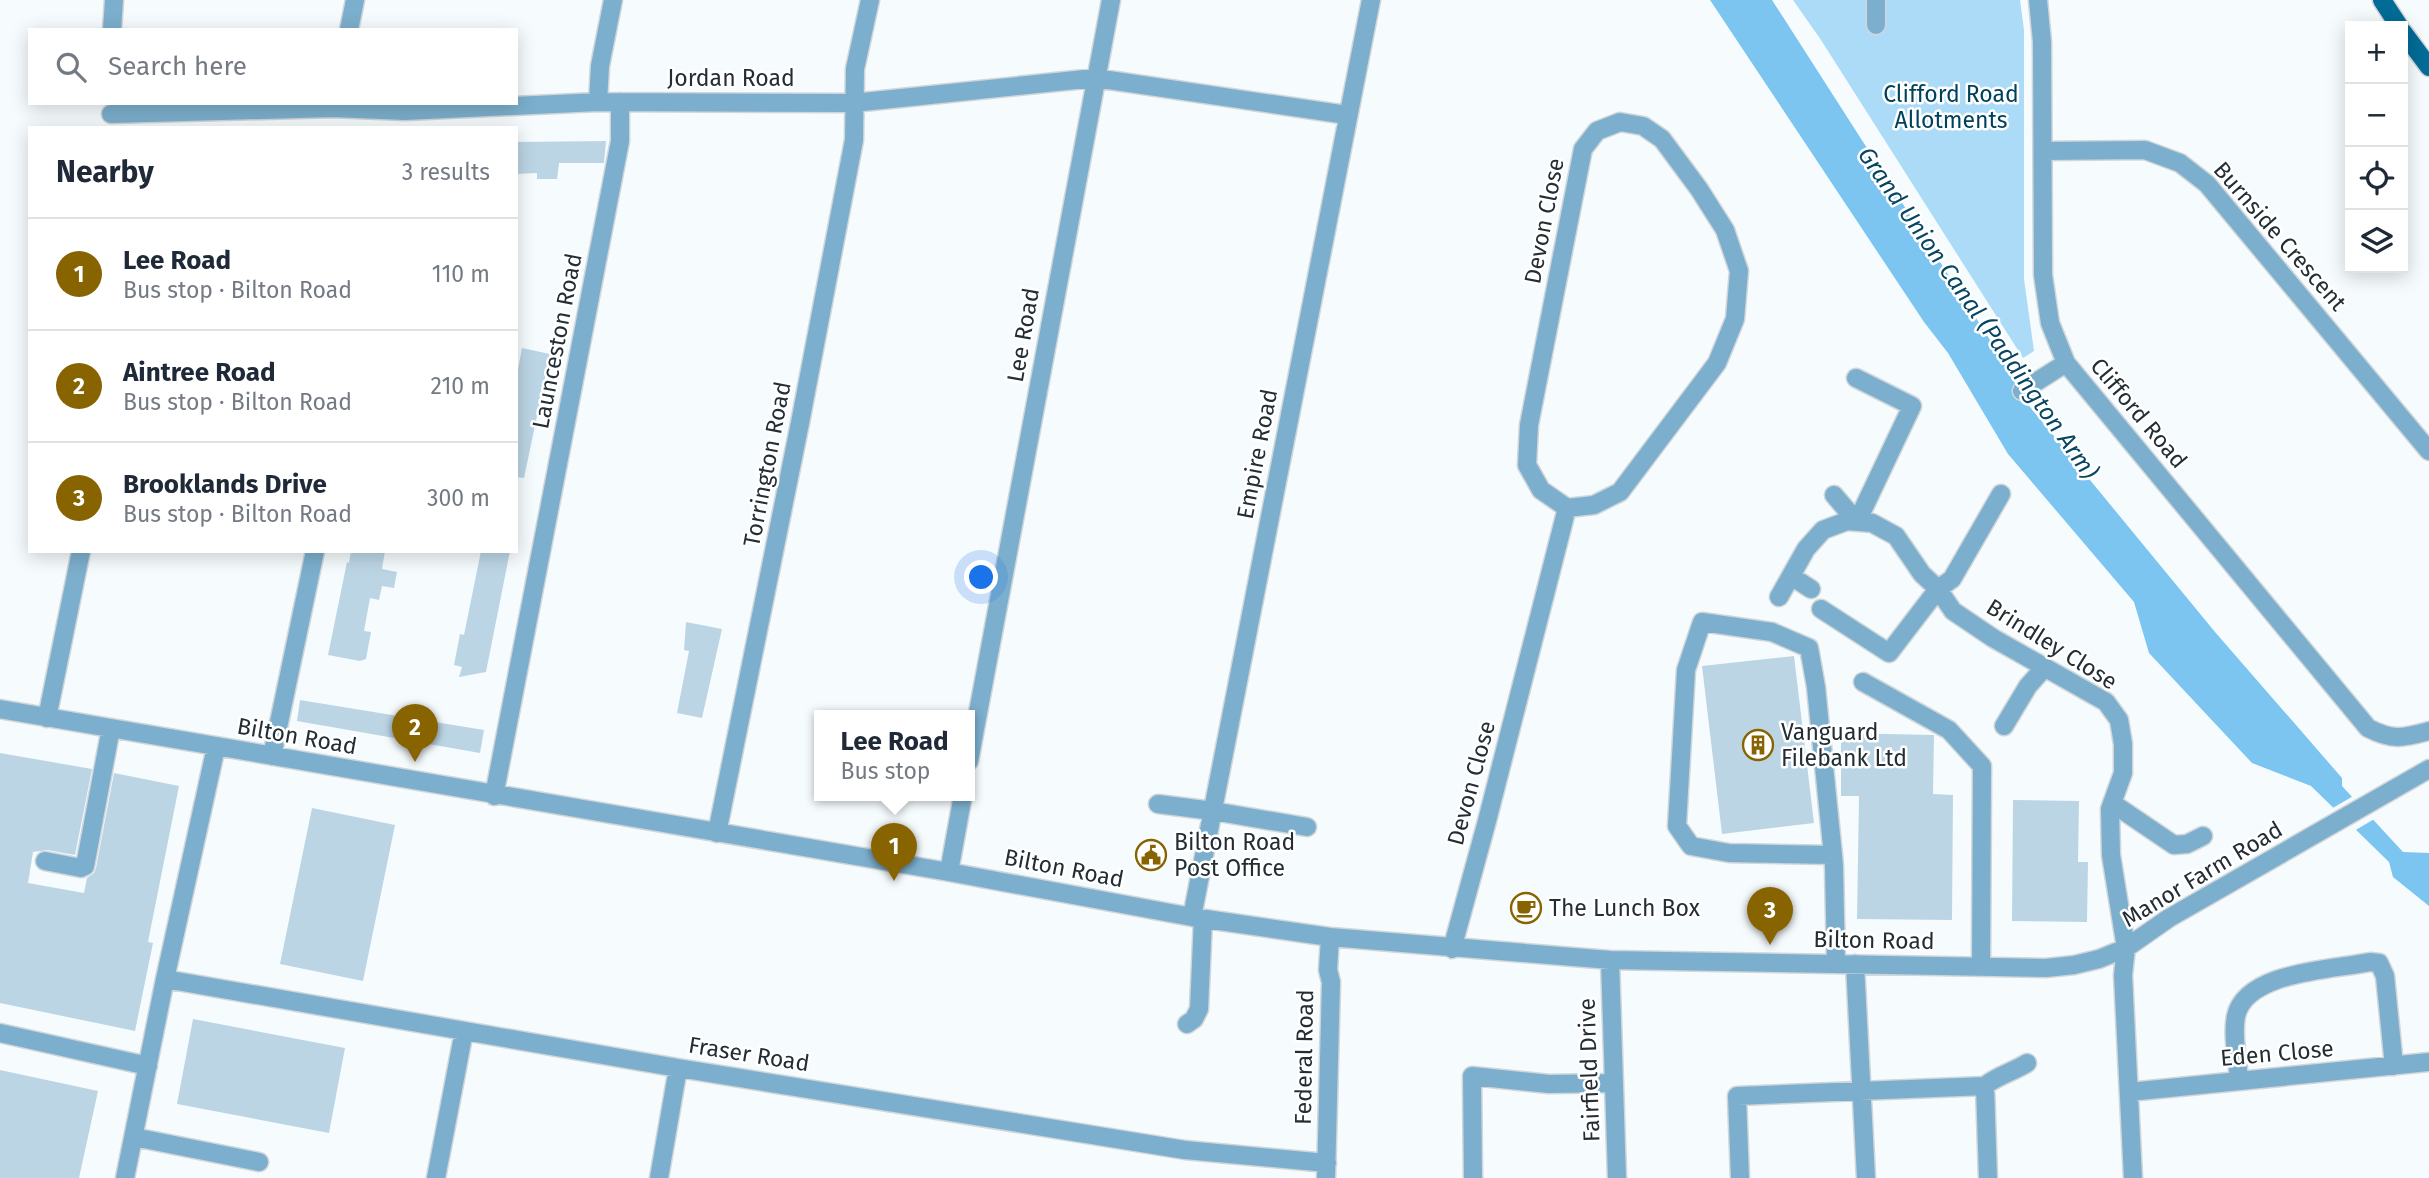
<!DOCTYPE html>
<html lang="en">
<head>
<meta charset="utf-8">
<style>
  :root { --surface:#fff; --page:#f6f6f7; --text:#1f2937; --muted:#747a83; --line:#e0e1e3; --accent:#876400 }
  body { margin:0; font-family:"Fira Sans",sans-serif; background:var(--page); color:var(--text) }
  .controls { position:absolute; right:21px; top:21px; display:grid; overflow:hidden; border-radius:0px; box-shadow:0 4px 18px #0003 }
  .controls button { width:63px; height:63px; display:grid; place-items:center; padding:0; border:0; border-bottom:2px solid var(--line); background:var(--surface); color:var(--text); font:35px sans-serif }
  .you { position:absolute; left:982px; top:578px; width:24px; height:24px; margin:-18px; border:5px solid #fff; border-radius:50%; background:#1a73e8; box-shadow:0 0 0 10px #1a73e833 }
  .badge { display:grid; place-items:center; width:46px; height:46px; border-radius:50%; background:var(--accent); color:#fff; font-size:23px; font-weight:700 }
  .pin { position:absolute; translate:-50% -58px; filter:drop-shadow(0 2px 4px #0008) }
  .pin::after { content:''; position:absolute; top:37px; width:24px; height:21px; background:inherit; clip-path:polygon(0 0,100% 0,50% 100%) }
  .popup { position:absolute; left:814px; top:710px; width:161px; height:91px; box-sizing:border-box; display:grid; place-content:center; border-radius:0px; background:var(--surface); filter:drop-shadow(0 2px 5px #0005); font-size:23px; white-space:nowrap; color:var(--muted) }
  .popup b { font-size:26px; color:var(--text) }
  .popup::after { content:''; position:absolute; left:50%; top:100%; margin-left:-14px; border:14px solid transparent; border-top-color:var(--surface) }
  .list { margin:0; padding:0; list-style:none }
  h2 { display:flex; justify-content:space-between; align-items:center; height:91px; margin:0; padding:0 28px; font-size:30px }
  h2 small { font-size:23px; font-weight:400; color:var(--muted) }
  .list li { display:grid; grid-template-columns:46px 1fr auto; gap:21px; align-items:center; box-sizing:border-box; height:112px; padding:0 28px; border-top:2px solid var(--line) }
  .list b { display:block; font-size:26px; white-space:nowrap }
  .list p { margin:0; font-size:23px; white-space:nowrap; color:var(--muted) }
  .list em { font-size:23px; font-style:normal; color:var(--muted) }
  .icon { flex:none; width:38px; height:38px; fill:none; stroke:currentColor; stroke-width:2; stroke-linecap:round; stroke-linejoin:round }
  .map { position:relative; flex:none; width:2429px; height:1178px; overflow:hidden }
  .search { position:absolute; background:var(--surface); box-shadow:0 4px 18px #0003; left:28px; top:28px; width:490px; height:77px; display:flex; align-items:center; gap:18px; box-sizing:border-box; padding:0 24px; border-radius:0px; color:var(--muted); font-size:26px }
  .panel { position:absolute; background:var(--surface); box-shadow:0 4px 18px #0003; left:28px; top:126px; width:490px; height:427px; border-radius:0px }
  .map>svg:first-child { display:block }
</style>
</head>
<body>
<div class="map">
<svg width="2429" height="1178" viewBox="0 0 2429 1178">
  <rect width="100%" height="100%" fill="#f6fbfe"/>
  <path fill="#acdbf8" d="M1793,0H2020L2024,30V279L2034,351L2023,358L1821,40Z"/>
  <path fill="#7bc5f0" d="M1710,0H1772L2017,382L2025,401L2215,632L2342,778V786L2403,852L2429,853V906L2393,877L2389,862L2311,786L2252,763L2149,653L2134,602L2008,454L1948,353L1924,322Z"/>
  <path fill="#f6fbfe" d="M2355,795L2376,818L2354,831L2331,809Z"/>
  <path fill="#bcd5e5" d="M606,141L604,163H559L557,179H537V173L516,174V142Z
    M522,348L550,354L524,478L516,477V379Z
    M351,551H385L382,569L397,572L394,588L382,586L379,600L370,598L364,631L371,632L366,659L360,661L328,655L347,562L349,563Z
    M481,551H510L486,672L459,677L462,667L454,665L460,634L464,635Z
    M686,622L722,629L702,718L677,713L689,651L684,650Z
    M1794,656L1814,823L1722,834L1702,666Z
    M300,700L484,730L480,753L297,721Z
    M1841,733L1934,735L1933,794L1953,795L1952,920L1857,919L1859,796H1841Z
    M0,753L92,769L75,855L47,850L33,852L28,883L84,893L87,878L94,873L96,868L114,773L179,786L148,942L153,943L135,1031L0,1003Z
    M2013,800L2079,801L2078,862H2088L2087,922L2012,921Z
    M312,808L395,825L363,981L280,964Z
    M193,1019L345,1048L329,1133L177,1104Z
    M0,1070L98,1091L79,1178H0Z"/>
  <g fill="none" stroke-linecap="round" stroke-linejoin="round">
    <g stroke="#d0d6d9" stroke-width="21">
      <path id="minor" d="M2038,0L2042,42L2043,275L2050,323L2066,363L2368,728C2393,741 2403,738 2429,731
        M1876,25V0
        M112,30L114,0
        M349,30L355,0
        M598,102L600,66L613,0
        M111,114L333,108L405,111L598,102L853,103L1095,78L1347,115
        M1620,122L1643,126L1662,139L1699,189L1725,230L1739,271L1735,319L1717,363L1620,492L1594,505L1567,508L1541,490L1527,465L1529,425L1583,149L1597,131Z
        M2043,151L2145,150L2180,163L2207,184L2429,451
        M2022,391L2066,363
        M1834,495L1857,522L1912,406L1856,378
        M1791,576L1811,589
        M1779,597L1806,549L1823,530L1847,521L1872,523L1896,536L1922,574L1938,589L1953,611L1993,638L2106,702L2119,720L2123,744V773L2110,809L2111,855L2126,948L2123,975L2133,1178
        M1821,609L1889,653L1938,589L1952,579L2001,494
        M1863,682L1949,730L1982,766L1981,966
        M0,709L949,872L1192,917L1330,937L1610,960L2046,968L2074,965L2099,959L2126,948L2169,918L2429,769
        M47,718L81,551
        M2004,726L2028,686L2045,667
        M272,756L315,551
        M969,761L1111,0
        M494,796L620,141V102
        M2112,803L2174,845L2187,844L2203,836
        M1158,804L1213,811L1307,827
        M717,833L800,423L854,140L855,69L870,0
        M1833,855L1729,853L1691,846L1677,826L1686,670L1702,622L1772,632L1809,648L1816,687L1833,855L1834,867L1836,963
        M45,861L81,868L85,866L111,728
        M949,872L963,795
        M1192,917L1371,0
        M1452,949L1487,821L1567,508
        M1610,960L1617,1178
        M1855,964L1866,1178
        M165,979L678,1068L1185,1150L1327,1163
        M1187,1024L1194,1019L1199,1009L1203,919
        M0,1033L148,1066
        M2239,1081C2238,1061 2232,1037 2236,1016C2246,971 2333,970 2370,962L2379,963L2385,976L2394,1066
        M1985,1086C1994,1077 2015,1071 2027,1063
        M2129,1092L2429,1062
        M134,1137L259,1162
        M125,1178L165,979L216,747
        M436,1178L464,1031
        M659,1178L678,1068
        M1326,1178L1331,982L1328,970L1330,937
        M1473,1178L1472,1076L1549,1084L1614,1083
        M1740,1178L1737,1096L1985,1086L1988,1178"/>
    </g>
    <g stroke="#d0d6d9" stroke-width="21">
      <path id="major" d="M2382,0L2399,26
        M2403,32L2429,67"/>
    </g>
    <use href="#minor" stroke="#7cafcd" stroke-width="18"/>
    <use href="#major" stroke="#026c97" stroke-width="18"/>
  </g>
  <defs>
    <g id="building-ring" transform="scale(1.575)"><circle r="9.5" fill="#fff" stroke="#876400" stroke-width="1.5"/><path d="M-4-6H4V6H1V3H-1V6H-4ZM-2.5-4.3h1.7v1.8h-1.7ZM.8-4.3h1.7v1.8H.8ZM-2.5-1h1.7V.8h-1.7ZM.8-1h1.7V.8H.8Z" fill="#876400"/></g>
    <g id="civic-ring" transform="scale(1.575)"><circle r="9.5" fill="#fff" stroke="#876400" stroke-width="1.5"/><path d="M-.6-6.5H3V-4.5H.6V-3L4-1V1h2V6H-6V1h2V-1L-.6-3ZM-1.2 2.5V6h2.4V2.5Z" fill="#876400"/></g>
    <g id="cafe-ring" transform="scale(1.575)"><circle r="9.5" fill="#fff" stroke="#876400" stroke-width="1.5"/><path d="M-5.5-4.5H6V0H3Q3 3.5 0 3.5H-2.5Q-5.5 3.5-5.5 0ZM3-3.2v2h1.7v-2ZM-6 4.5H4V6H-6Z" fill="#876400"/></g>
  </defs>
  <g fill-rule="evenodd">
    <use href="#building-ring" x="1758" y="745"/>
    <use href="#civic-ring" x="1151" y="855"/>
    <use href="#cafe-ring" x="1526" y="908"/>
  </g>
  <g text-anchor="middle" stroke-width="5" stroke-linejoin="round" paint-order="stroke">
    <g font-size="23" fill="#232d33" stroke="#fff">
      <text x="731" y="86">Jordan Road</text>
      <text transform="translate(1544 221) rotate(-79)" y="8">Devon Close</text>
      <text transform="translate(2280 236) rotate(49)" y="8">Burnside Crescent</text>
      <text transform="translate(1023 335) rotate(-80)" y="8">Lee Road</text>
      <text transform="translate(557 341) rotate(-79)" y="8">Launceston Road</text>
      <text transform="translate(2139 413) rotate(50)" y="8">Clifford Road</text>
      <text transform="translate(1257 454) rotate(-79)" y="8">Empire Road</text>
      <text transform="translate(767 464) rotate(-79)" y="8">Torrington Road</text>
      <text transform="translate(2052 644) rotate(32)" y="8">Brindley Close</text>
      <text transform="translate(297 736) rotate(10)" y="8">Bilton Road</text>
      <text transform="translate(1471 783) rotate(-75)" y="8">Devon Close</text>
      <text transform="translate(1064 868) rotate(11)" y="8">Bilton Road</text>
      <text transform="translate(2202 874) rotate(-31)" y="8">Manor Farm Road</text>
      <text transform="translate(1874 940) rotate(1)" y="8">Bilton Road</text>
      <text transform="translate(2277 1053) rotate(-5)" y="8">Eden Close</text>
      <text transform="translate(749 1054) rotate(9)" y="8">Fraser Road</text>
      <text transform="translate(1304 1057) rotate(-89)" y="8">Federal Road</text>
      <text transform="translate(1589 1070) rotate(-92)" y="8">Fairfield Drive</text>
    </g>
    <g font-size="23" fill="#00415d" stroke="#fff">
      <text x="1951" y="102">Clifford Road<tspan x="1951" dy="26">Allotments</tspan></text>
    </g>
    <g font-size="23" fill="#232d33" stroke="#fff" text-anchor="start">
      <text x="1781" y="740">Vanguard<tspan x="1781" dy="26">Filebank Ltd</tspan></text>
      <text x="1174" y="850">Bilton Road<tspan x="1174" dy="26">Post Office</tspan></text>
      <text x="1549" y="916">The Lunch Box</text>
    </g>
    <g font-size="24" font-style="italic" fill="#074662" stroke="#fff">
      <text transform="translate(1978 313) rotate(55)" y="8">Grand Union Canal (Paddington Arm)</text>
    </g>
  </g>
</svg>
<div class="controls">
<button>+</button>
<button>−</button>
<button><svg class="icon" aria-label="locate" viewBox="0 0 24 24"><circle cx="12" cy="12" r="6"/><path d="M12 2v4M12 18v4M2 12h4M18 12h4"/></svg></button>
<button><svg class="icon" aria-label="layers" viewBox="0 0 24 24"><path d="M12 4l9 5-9 5-9-5zM3 14l9 5 9-5"/></svg></button>
</div>
<div class="you"></div>
<div class="pin badge" style="left:894px;top:881px">1</div>
<div class="popup"><b>Lee Road</b>Bus stop</div>
<div class="pin badge" style="left:415px;top:762px">2</div>
<div class="pin badge" style="left:1770px;top:945px">3</div>
<div class="search"><svg class="icon" aria-label="search" viewBox="0 0 24 24"><circle cx="10" cy="10" r="6"/><path d="M15 15l6 6"/></svg>Search here</div>
<section class="panel">
<h2>Nearby<small>3 results</small></h2>
<ul class="list">
<li><span class="badge">1</span><div><b>Lee Road</b><p>Bus stop · Bilton Road</p></div><em>110 m</em></li>
<li><span class="badge">2</span><div><b>Aintree Road</b><p>Bus stop · Bilton Road</p></div><em>210 m</em></li>
<li><span class="badge">3</span><div><b>Brooklands Drive</b><p>Bus stop · Bilton Road</p></div><em>300 m</em></li>
</ul>
</section>
</div>
</body>
</html>
